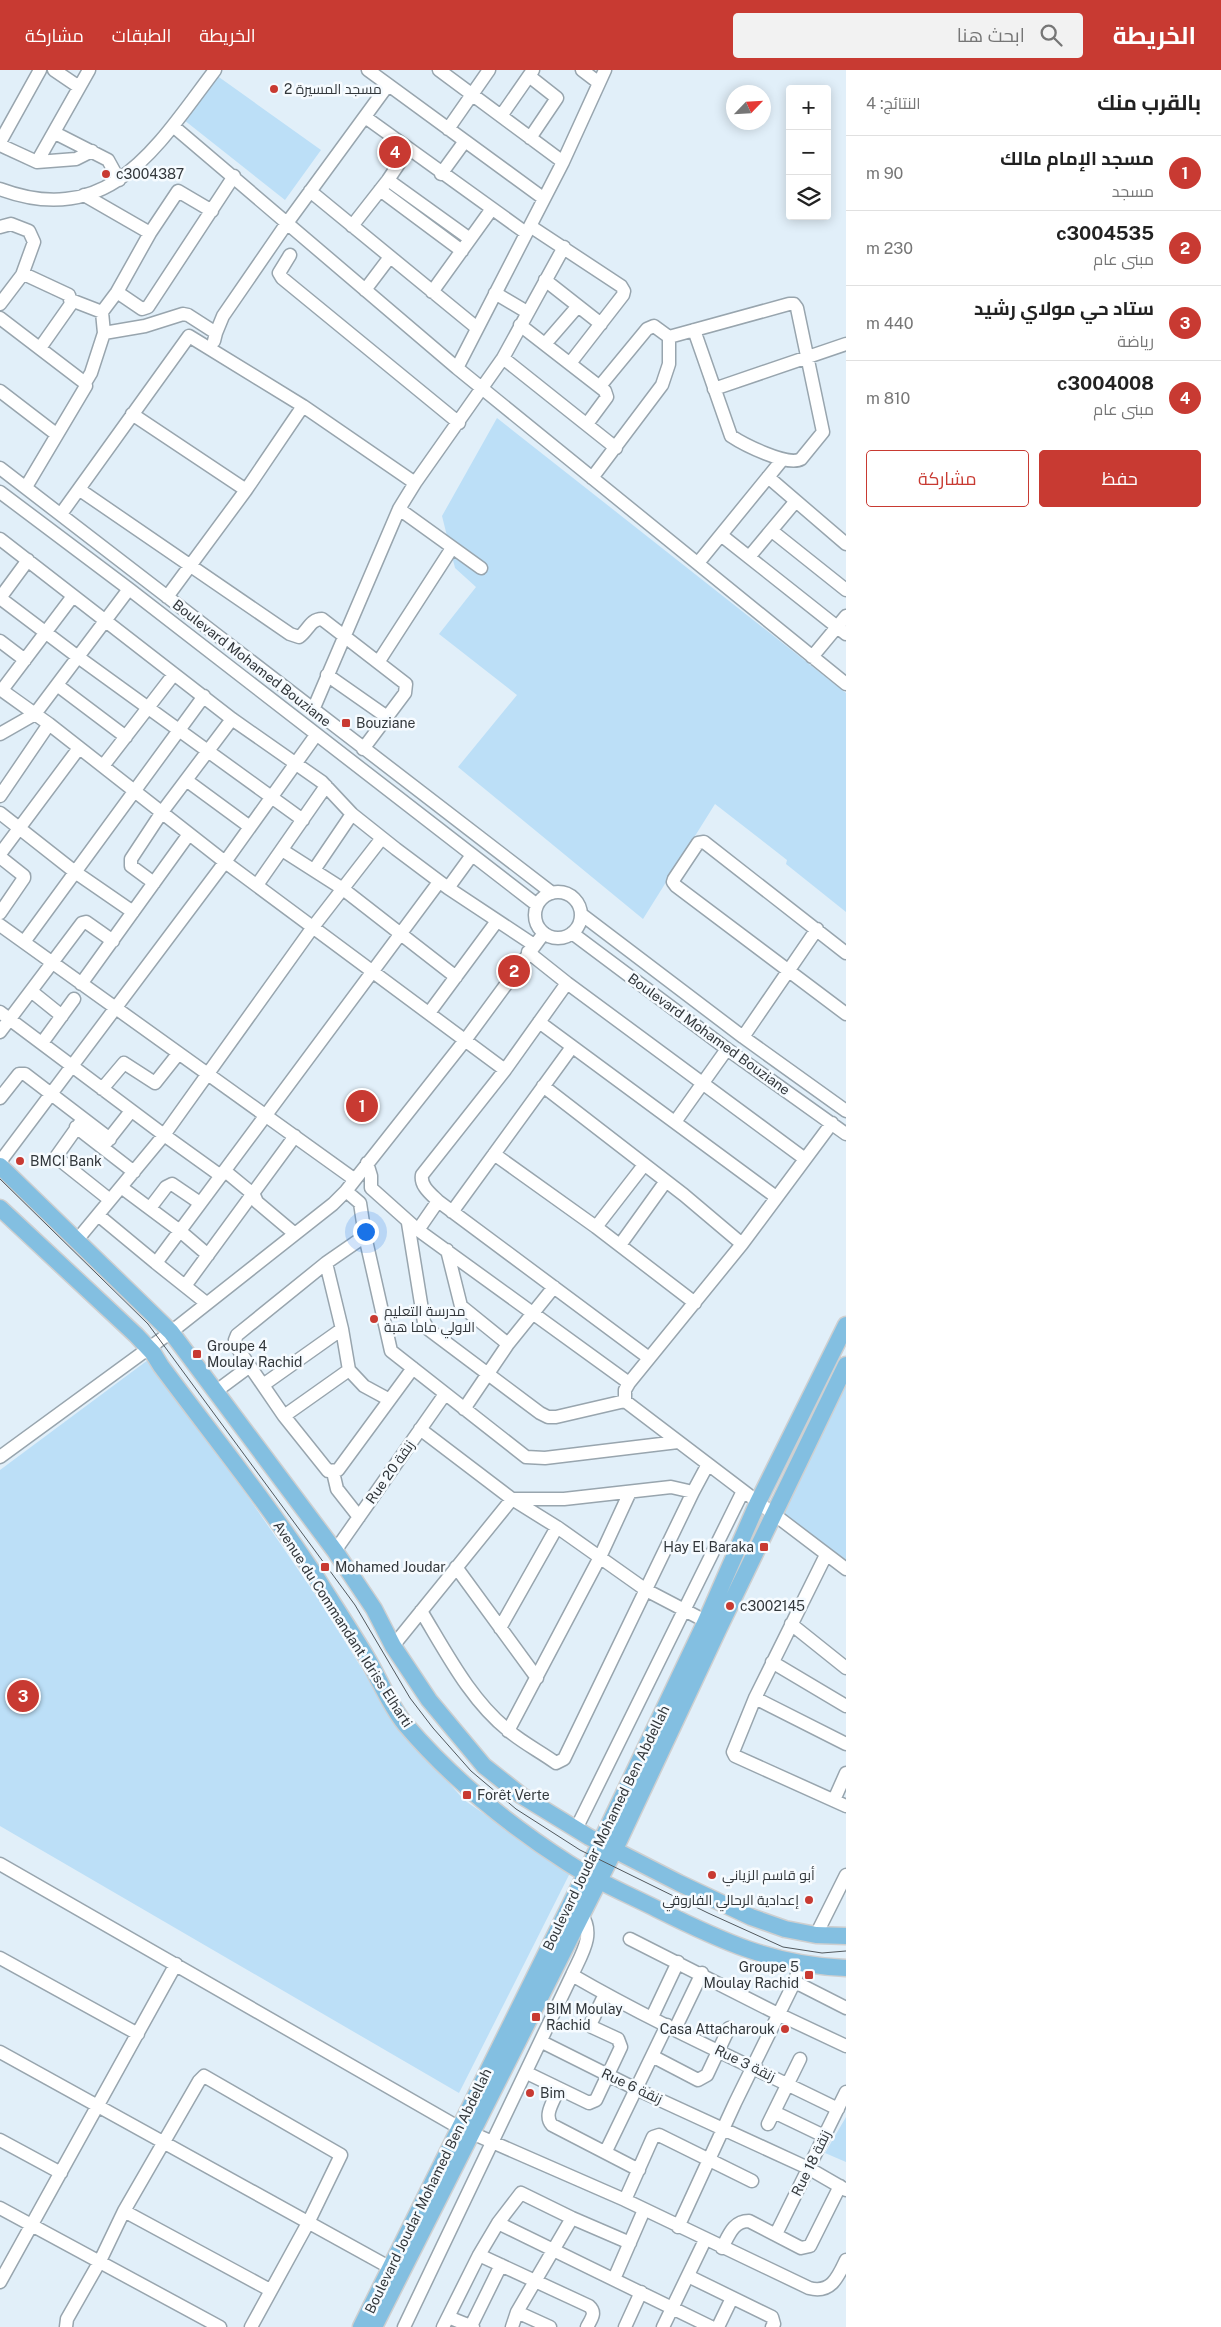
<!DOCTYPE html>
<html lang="ar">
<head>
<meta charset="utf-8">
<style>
  :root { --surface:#fff; --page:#f2f2f2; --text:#222; --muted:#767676; --line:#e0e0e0; --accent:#c83a32 }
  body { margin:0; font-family:"Public Sans",Cairo,sans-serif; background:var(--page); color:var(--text); direction:rtl }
  .controls { position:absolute; right:15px; top:15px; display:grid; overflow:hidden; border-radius:5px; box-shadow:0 2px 12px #0003 }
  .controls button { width:45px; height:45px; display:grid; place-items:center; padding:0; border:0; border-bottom:1px solid var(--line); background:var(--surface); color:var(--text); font:25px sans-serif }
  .compass { position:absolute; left:726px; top:15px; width:45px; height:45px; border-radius:50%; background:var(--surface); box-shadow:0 2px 12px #0003; rotate:65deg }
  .you { position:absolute; left:365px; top:1161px; width:18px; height:18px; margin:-12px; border:4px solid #fff; border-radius:50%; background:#1a73e8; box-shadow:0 0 0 8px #1a73e833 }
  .badge { display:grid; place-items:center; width:32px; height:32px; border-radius:50%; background:var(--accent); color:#fff; font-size:16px; font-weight:700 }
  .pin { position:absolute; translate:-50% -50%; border:2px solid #fff; box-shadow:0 1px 5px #0006 }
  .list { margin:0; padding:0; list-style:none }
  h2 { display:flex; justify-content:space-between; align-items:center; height:65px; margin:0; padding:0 20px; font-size:21px }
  h2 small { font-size:16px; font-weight:400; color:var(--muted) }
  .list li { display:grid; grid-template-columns:32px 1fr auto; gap:15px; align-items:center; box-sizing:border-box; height:75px; padding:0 20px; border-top:1px solid var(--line) }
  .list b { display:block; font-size:19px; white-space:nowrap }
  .list p { margin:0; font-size:16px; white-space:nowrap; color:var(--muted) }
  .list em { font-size:16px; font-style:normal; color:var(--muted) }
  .actions { display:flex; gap:10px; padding:15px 20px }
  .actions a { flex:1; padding:11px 0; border:1px solid var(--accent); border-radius:5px; text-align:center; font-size:18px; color:var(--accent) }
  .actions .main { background:var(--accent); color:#fff }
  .icon { flex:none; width:28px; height:28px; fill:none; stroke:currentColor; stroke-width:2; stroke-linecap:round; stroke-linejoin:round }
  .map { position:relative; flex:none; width:846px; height:2257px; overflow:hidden; direction:ltr }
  header { display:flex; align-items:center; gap:30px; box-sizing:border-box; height:70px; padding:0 25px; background:var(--accent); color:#fff }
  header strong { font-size:24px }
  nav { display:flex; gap:28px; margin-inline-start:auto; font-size:18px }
  .search { width:350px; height:45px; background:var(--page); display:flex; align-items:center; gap:12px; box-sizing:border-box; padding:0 18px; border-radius:5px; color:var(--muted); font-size:19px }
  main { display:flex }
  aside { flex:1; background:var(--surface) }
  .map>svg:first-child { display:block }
</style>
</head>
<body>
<header>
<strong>الخريطة</strong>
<div class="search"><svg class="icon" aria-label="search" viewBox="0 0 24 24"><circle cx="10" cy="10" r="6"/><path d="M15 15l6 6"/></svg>ابحث هنا</div>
<nav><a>الخريطة</a><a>الطبقات</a><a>مشاركة</a></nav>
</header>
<main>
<aside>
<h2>بالقرب منك<small>النتائج: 4</small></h2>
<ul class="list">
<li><span class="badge">1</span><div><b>مسجد الإمام مالك</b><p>مسجد</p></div><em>90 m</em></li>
<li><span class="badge">2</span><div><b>c3004535</b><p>مبنى عام</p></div><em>230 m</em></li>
<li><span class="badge">3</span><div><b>ستاد حي مولاي رشيد</b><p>رياضة</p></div><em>440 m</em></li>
<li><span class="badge">4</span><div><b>c3004008</b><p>مبنى عام</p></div><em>810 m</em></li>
</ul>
<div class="actions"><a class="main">حفظ</a><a>مشاركة</a></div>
</aside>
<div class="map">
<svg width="846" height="2257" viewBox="0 0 846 2257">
  <rect width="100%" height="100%" fill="#e1eff9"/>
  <path fill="#bcdff7" d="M216,5L321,80L285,130L184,50Z
    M497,348L846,623V842L786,794L787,790L715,734L643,849L458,697L517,625L439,564L476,517L455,498L442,446Z
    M152,1287L319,1530L394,1650L464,1730L570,1803L459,2023L0,1756V1400Z
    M846,1315V1491L780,1442Z
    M846,2047V2092L825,2083Z"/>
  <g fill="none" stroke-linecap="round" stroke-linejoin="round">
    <g stroke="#98a5ae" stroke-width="15">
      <path id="minor" d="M54,0L79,17
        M368,0L543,128
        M439,0L563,92
        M582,0L599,13
        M529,6L557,28L530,68
        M501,46L533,0
        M365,47L526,163
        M173,56L457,298L846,614
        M448,59L489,0
        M55,63L108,90L119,110
        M0,72L40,0
        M0,75L37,92L76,89L92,81
        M37,92L89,0
        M441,104L465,71
        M388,110L470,169
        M0,119C110,160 158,75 215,0
        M380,120L462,181
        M310,121L477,258
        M84,125L150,163
        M352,156L388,110L408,80
        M530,156L621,216L624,221L623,225L571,292
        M0,157L11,154L29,161L34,172L22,205
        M290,185L279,203L282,208L459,353
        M545,210L601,254
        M365,220L390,187
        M117,222L142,239L148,237L234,106
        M432,222L491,140
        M495,223L527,242
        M71,230L102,242L117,222L150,163L178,121L212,141
        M0,234L22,205H26L69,225L71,234L40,278
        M0,248L85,313L86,316L26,417
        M520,255L605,321L607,327L587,354
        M104,263L145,256L183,244L188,245L216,263L214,271
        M216,263L223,246L287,153L388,15
        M669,267L789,234H794L797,238L823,362L801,389C788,397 743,374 731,366L694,260
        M545,274L578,236
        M503,288L616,378
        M457,298L563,92L605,0
        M85,313L91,303L104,263L102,242
        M600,316L647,259L654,256L669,267
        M714,319L846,274
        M0,321L56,364
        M132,344L246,420
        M0,398L552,823
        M768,407L846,474
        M592,408L662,315L669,294V267
        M80,420L290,564L299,567C308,561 310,549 322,549L406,614L405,623L363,679
        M0,422L129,519L537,835
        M399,439L481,498
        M61,444L189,266L303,336L415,413
        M772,461L846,520
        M721,465L846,564
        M0,469L232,649L322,712L352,744L396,779L448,818L534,875
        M749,487L795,432
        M698,493L782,390
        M167,527L246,420L303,336
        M0,528L78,587L303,750
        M0,528L28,490
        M0,571L25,590
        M812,587L846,546
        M379,591L452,478
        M327,605L387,647
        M57,615L126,667
        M0,619L49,654L225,792L505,1000
        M2,620L73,526
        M313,640L399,439L415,413L503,288L564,177
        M0,664L35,644L129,519
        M103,696L174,604
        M186,710L250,757
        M0,726L49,654
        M0,743L75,802L133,842
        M282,780L343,819L456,907
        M0,784L79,678
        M0,787L24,806V808L0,843
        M314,800L352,744
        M154,813L131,796V789L162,742L232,649
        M257,815L326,716
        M448,818L472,785
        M535 845a23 23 0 1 1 46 0a23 23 0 1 1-46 0Z
        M581,844L743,967L846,1041
        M0,855L354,1109
        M572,863L727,979L846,1064
        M24,872L204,626
        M528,882L567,913L805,1089
        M846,883L704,772L698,773L674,809L673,812L676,816L846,944
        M567,913L505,1000L422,1105C420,1116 431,1124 438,1131L649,1288
        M81,914L189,764
        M31,921L62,946
        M0,942L164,1065L221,1106
        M429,943L497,851
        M539,952L776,1127
        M0,962L82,853L86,852L113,871
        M743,967L817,859
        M42,973L74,929
        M543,1016L684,1125L742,1174
        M102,1019L124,993L155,1013L178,984
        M0,1028L19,1004H25L110,1069
        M83,1049L56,1087L110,1130
        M675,1052L727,979
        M76,1057L134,1102
        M105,1074L131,1041
        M494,1084L596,1157L695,1233
        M0,1092L225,792L316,665
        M367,1093L371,1106V1118L418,1160L629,1313
        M225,1101L254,1125L257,1132L295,1164
        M121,1117L180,1161L208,1185
        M346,1121L360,1133L365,1166L391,1281L526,1387L545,1388L678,1372
        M150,1138L166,1117L172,1114L200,1133
        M452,1142L572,977
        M98,1145L156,1193
        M408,1153L424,1252L428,1259L540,1343L548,1347H556L625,1331L846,1499
        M596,1157L644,1095
        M418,1160L438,1131
        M365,1166L326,1193L237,1265L235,1270L236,1276L284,1346L328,1401L338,1400L413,1298
        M77,1170L164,1065L313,857L382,768
        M620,1175L666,1111
        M447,1180L461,1236L508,1274
        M326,1193L342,1259L349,1300L364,1316L388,1329
        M185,1216L295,1066
        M205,1232L156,1193L439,812
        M263,1315L342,1259
        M215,1322L250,1296
        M625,1331V1320L629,1313L742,1174L832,1053
        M464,1339L508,1274L554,1217
        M284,1346L349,1300
        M420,1359L512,1429H564L671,1417L693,1422
        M0,1387L171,1262L333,1134L346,1121L466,969L544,863
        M333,1402L337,1419L359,1447
        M335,1481L445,1324
        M826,1485L755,1628L733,1682L735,1686L846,1736
        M456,1497L537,1608
        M421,1541C446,1582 470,1630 509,1661C523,1673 541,1682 556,1693L564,1689L693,1422L708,1394
        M791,1554L846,1598
        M500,1558L557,1457
        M393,1576L512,1429L557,1457L646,1520L713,1555
        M772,1592L846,1636
        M755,1628L846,1674
        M508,1661L600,1487L630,1422
        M834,1730L846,1703
        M576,1759L743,1421
        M0,1794L458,2057L625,2130L809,2218C831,2224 838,2207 846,2190
        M816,1865L846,1805
        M630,1869L778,1944L846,1976
        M0,1888L138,1964
        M572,1905C658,1955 749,1995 838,2039
        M795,1912L846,1938
        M652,1947L678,1892
        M675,1959L702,1903
        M542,1972L636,2019L808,2098L846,2120
        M0,1982L389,2197
        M652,1986L698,2010L707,2005L729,1958
        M527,2003L589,2033L596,2030L621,1977L618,1969L592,1957L591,1953L605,1924
        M558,2020C554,2031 543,2045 552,2055L639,2100
        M774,2042L824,2066
        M768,2054L800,1989
        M0,2070L61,2103
        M606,2081L667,1955
        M625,2130L653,2067L659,2065L752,2111
        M0,2138L220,2257
        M124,2141L270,2220
        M498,2153L711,2257
        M678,2157L735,2033L793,1915L801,1894
        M776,2164L846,2022
        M722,2178C729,2165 733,2151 749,2151L801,2178L810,2176L840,2116
        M479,2185L589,2236C597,2243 591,2249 587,2257
        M688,2206L772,2247L774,2254L772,2257
        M614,2209L644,2140
        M0,2212L176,1894
        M517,2242L550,2257
        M448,2247L473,2257
        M471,2256L501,2195
        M66,2257L67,2249L100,2191L124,2141L199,2011L204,2006L341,2085L308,2153L251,2257
        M404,2257L572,1905C581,1885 596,1864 581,1844
        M443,2257L479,2185L498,2153L521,2123L572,2148L630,2173
        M512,2257L517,2242L572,2148
        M625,2257L641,2222
        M663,2257L705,2170
        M718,2257L732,2228"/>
    </g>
    <g stroke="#cecfd0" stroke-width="19">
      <path id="major" d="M0,1096L171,1262L335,1481L374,1539L393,1576L429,1630L484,1696L522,1726L589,1767L679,1813L751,1847L785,1859L816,1865L846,1866
        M0,1138L136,1265L153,1283L161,1296C213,1366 268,1434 316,1507C333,1534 351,1561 367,1588C380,1610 389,1634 405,1654C451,1708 509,1755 568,1793C596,1811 627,1824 657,1839C721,1871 773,1895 846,1898
        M361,2257L586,1803L706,1551L758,1432L846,1255
        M374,2257L615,1779L719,1558L846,1295"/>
    </g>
    <use href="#minor" stroke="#fff" stroke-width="12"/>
    <use href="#major" stroke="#83bfe1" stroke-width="16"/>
    <path stroke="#51585d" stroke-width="1" d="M0,1109L148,1254L355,1535L410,1628L433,1658L471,1701L516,1739L580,1780L708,1843L783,1877L822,1883L846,1881"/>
  </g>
  <g fill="#c83a32" stroke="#f6fbff" stroke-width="2">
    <circle cx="274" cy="19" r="5"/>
    <circle cx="106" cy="104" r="5"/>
    <rect x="341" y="648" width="10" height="10" rx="2.5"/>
    <circle cx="20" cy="1091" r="5"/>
    <circle cx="374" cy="1249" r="5"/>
    <rect x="192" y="1279" width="10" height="10" rx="2.5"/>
    <rect x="759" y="1472" width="10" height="10" rx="2.5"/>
    <rect x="320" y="1492" width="10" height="10" rx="2.5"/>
    <circle cx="730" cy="1536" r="5"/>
    <rect x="462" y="1720" width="10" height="10" rx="2.5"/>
    <circle cx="712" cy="1805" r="5"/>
    <circle cx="809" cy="1830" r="5"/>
    <rect x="804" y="1900" width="10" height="10" rx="2.5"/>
    <rect x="531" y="1942" width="10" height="10" rx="2.5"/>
    <circle cx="785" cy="1959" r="5"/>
    <circle cx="530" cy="2023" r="5"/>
  </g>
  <g text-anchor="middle" stroke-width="5" stroke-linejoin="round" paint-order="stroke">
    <g font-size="14" fill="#32373b" stroke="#f6fbff" text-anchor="start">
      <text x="284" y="24">مسجد المسيرة 2</text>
      <text x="116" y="109">c3004387</text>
      <text x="356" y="658">Bouziane</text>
      <text x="30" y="1096">BMCI Bank</text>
      <text x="384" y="1246">مدرسة التعليم<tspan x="384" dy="16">الاولي ماما هبة</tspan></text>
      <text x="207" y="1281">Groupe 4<tspan x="207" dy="16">Moulay Rachid</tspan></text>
      <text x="754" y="1482" text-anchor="end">Hay El Baraka</text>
      <text x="335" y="1502">Mohamed Joudar</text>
      <text x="740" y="1541">c3002145</text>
      <text x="477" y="1730">Forêt Verte</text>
      <text x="722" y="1810">أبو قاسم الزياني</text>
      <text x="799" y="1835" text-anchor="end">إعدادية الرحالي الفاروقي</text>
      <text x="799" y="1902" text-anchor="end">Groupe 5<tspan x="799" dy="16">Moulay Rachid</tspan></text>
      <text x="546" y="1944">BIM Moulay<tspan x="546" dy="16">Rachid</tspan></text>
      <text x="775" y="1964" text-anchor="end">Casa Attacharouk</text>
      <text x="540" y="2028">Bim</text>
    </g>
    <g font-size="14" fill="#32373b" stroke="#f6fbff">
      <text transform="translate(252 593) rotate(38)" y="5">Boulevard Mohamed Bouziane</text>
      <text transform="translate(709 964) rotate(36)" y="5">Boulevard Mohamed Bouziane</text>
      <text transform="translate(390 1402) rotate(-55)" y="5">Rue 20 زنقة</text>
      <text transform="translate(343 1554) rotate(57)" y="5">Avenue du Commandant Idriss Elharti</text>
      <text transform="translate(606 1758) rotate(-64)" y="5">Boulevard Joudar Mohamed Ben Abdellah</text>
      <text transform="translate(745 1993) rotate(26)" y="5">Rue 3 زنقة</text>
      <text transform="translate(632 2016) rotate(25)" y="5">Rue 6 زنقة</text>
      <text transform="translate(811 2093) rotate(-64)" y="5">Rue 18 زنقة</text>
      <text transform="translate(428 2121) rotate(-64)" y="5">Boulevard Joudar Mohamed Ben Abdellah</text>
    </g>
  </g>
</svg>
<div class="controls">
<button>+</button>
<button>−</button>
<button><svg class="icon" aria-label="layers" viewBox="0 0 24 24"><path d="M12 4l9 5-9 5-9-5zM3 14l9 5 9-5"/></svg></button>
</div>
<svg class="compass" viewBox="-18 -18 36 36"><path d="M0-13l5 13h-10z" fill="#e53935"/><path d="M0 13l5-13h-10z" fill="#767676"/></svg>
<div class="you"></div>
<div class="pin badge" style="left:362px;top:1036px">1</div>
<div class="pin badge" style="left:514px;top:901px">2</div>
<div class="pin badge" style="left:23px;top:1626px">3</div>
<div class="pin badge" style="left:395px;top:82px">4</div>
</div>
</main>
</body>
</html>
